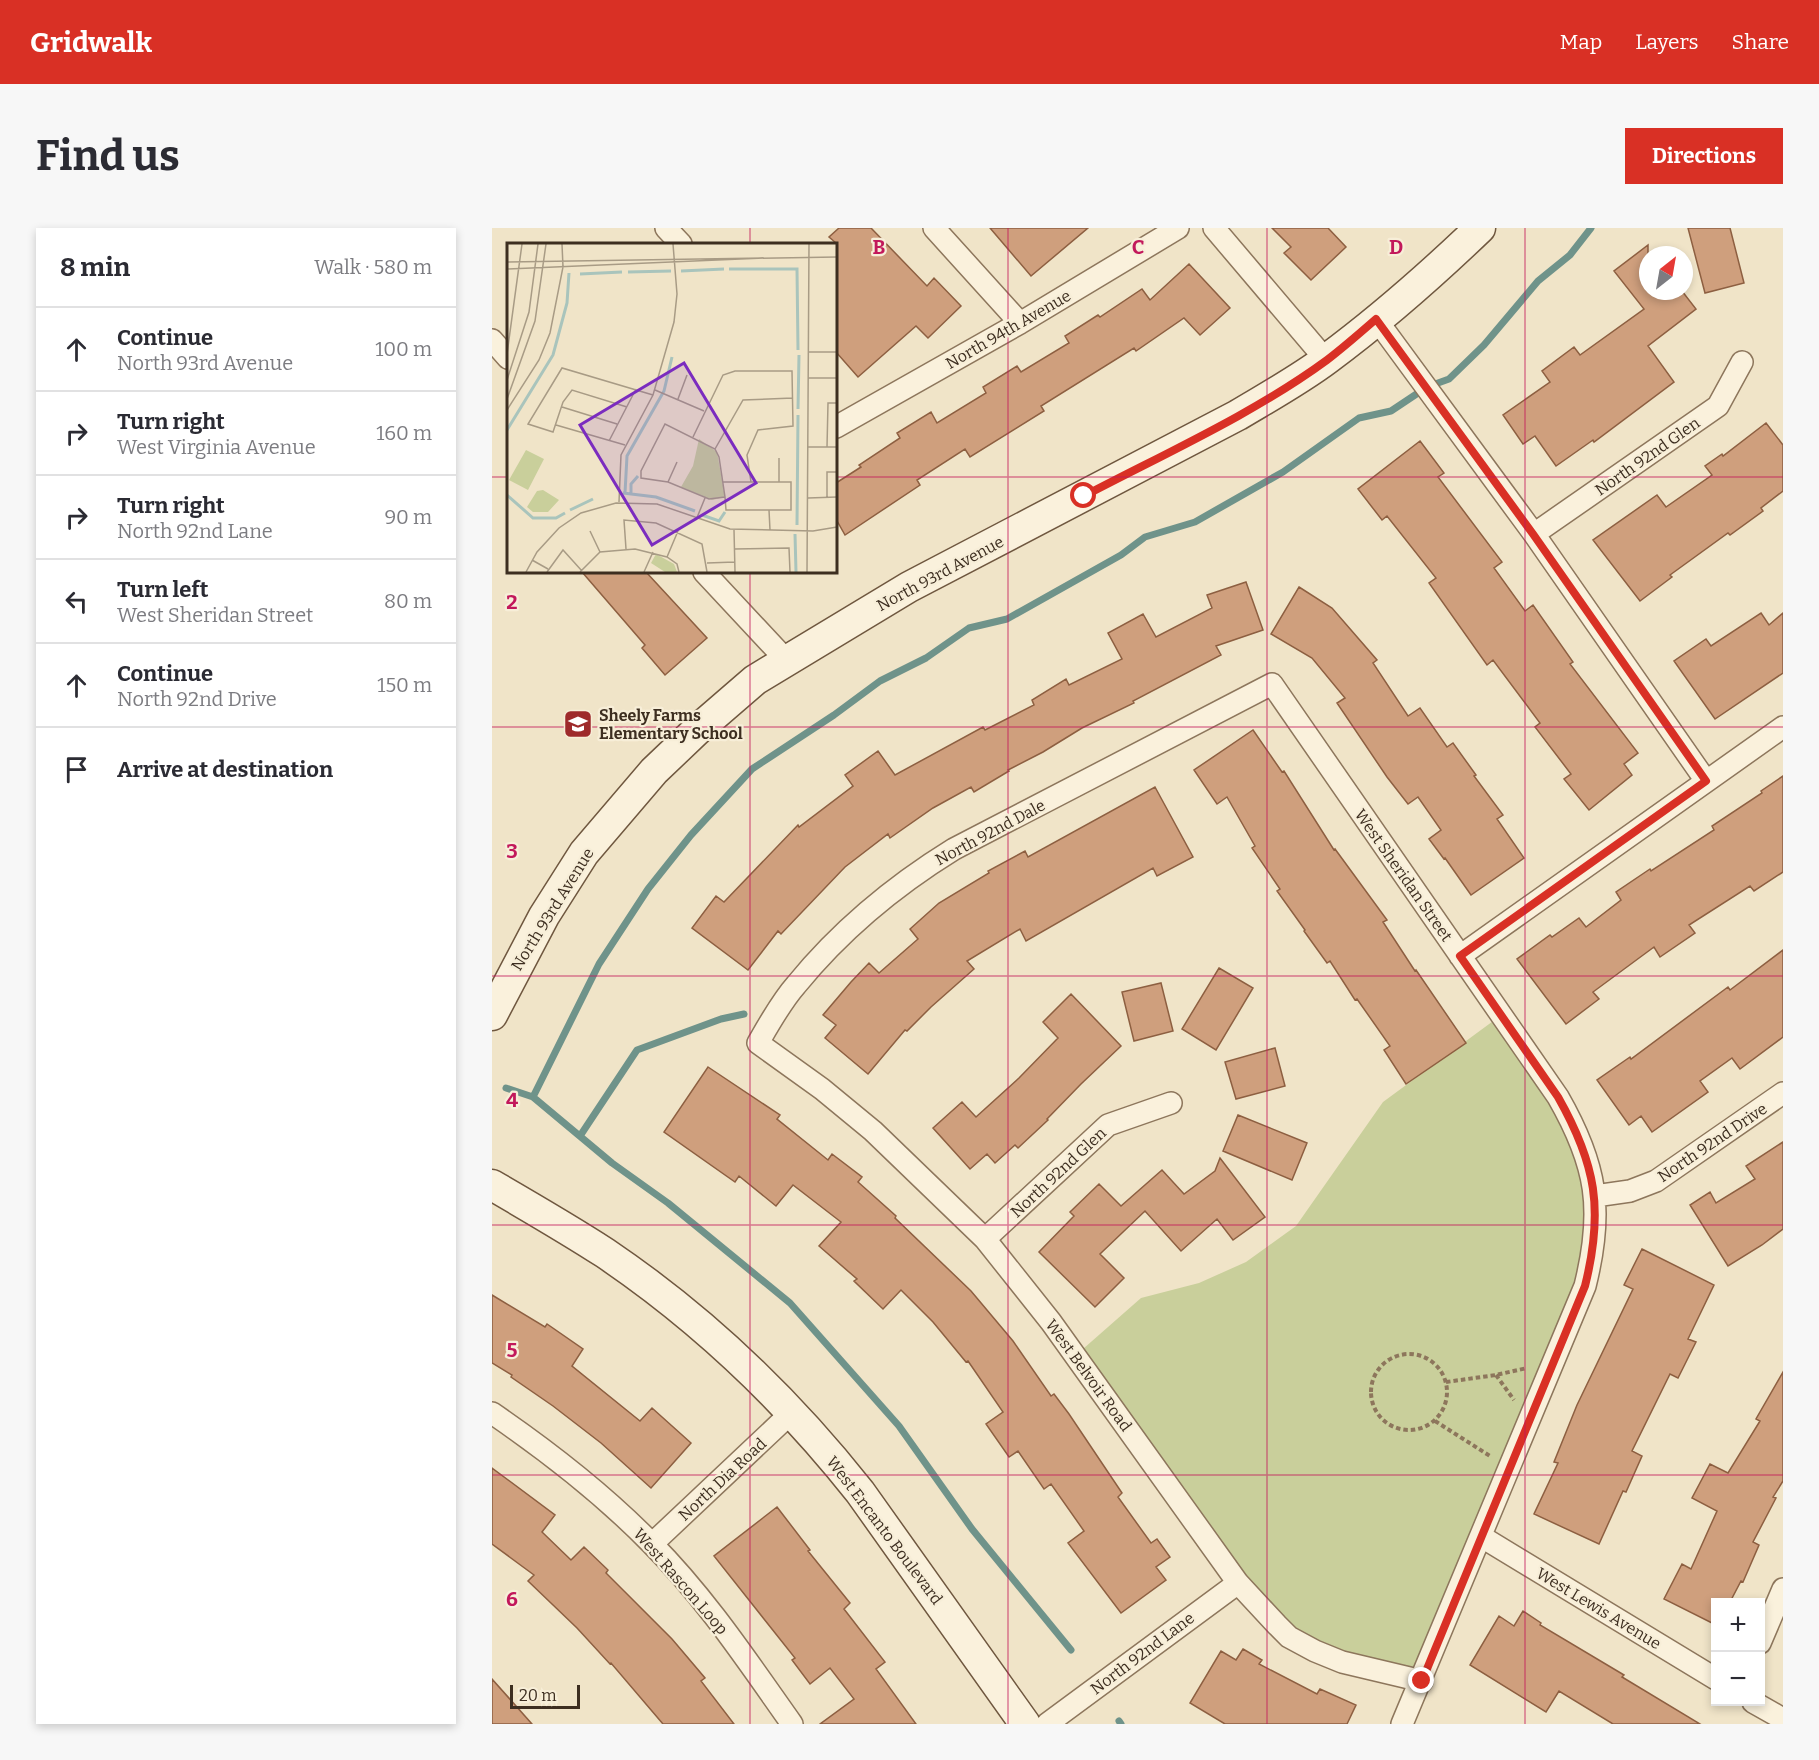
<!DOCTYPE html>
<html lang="en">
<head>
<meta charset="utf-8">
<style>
  :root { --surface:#fff; --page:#f7f7f7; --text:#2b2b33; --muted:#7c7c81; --line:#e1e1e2; --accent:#d93025 }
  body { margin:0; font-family:Bitter,serif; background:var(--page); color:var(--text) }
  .controls { position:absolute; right:18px; bottom:18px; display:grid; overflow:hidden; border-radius:0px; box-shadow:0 3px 9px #0003 }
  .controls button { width:54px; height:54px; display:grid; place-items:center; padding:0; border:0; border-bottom:2px solid var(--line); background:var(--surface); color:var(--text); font:30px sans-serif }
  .compass { position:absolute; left:1147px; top:18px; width:54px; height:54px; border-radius:50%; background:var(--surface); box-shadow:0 3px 9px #0003; rotate:31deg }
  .scale { position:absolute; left:18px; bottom:15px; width:70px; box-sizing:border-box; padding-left:6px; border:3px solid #3d2e20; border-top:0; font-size:16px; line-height:21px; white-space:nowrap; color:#3d2e20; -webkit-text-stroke:4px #f7eed8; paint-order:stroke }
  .stop { position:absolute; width:18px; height:18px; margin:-14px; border:4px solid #d93025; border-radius:50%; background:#fff }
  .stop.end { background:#d93025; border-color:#fff; box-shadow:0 2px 6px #0008 }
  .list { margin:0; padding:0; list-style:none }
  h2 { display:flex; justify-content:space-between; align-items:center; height:78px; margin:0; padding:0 24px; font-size:26px }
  h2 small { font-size:20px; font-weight:400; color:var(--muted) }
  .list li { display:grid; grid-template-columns:39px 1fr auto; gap:18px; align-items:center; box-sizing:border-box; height:84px; padding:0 24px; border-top:2px solid var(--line) }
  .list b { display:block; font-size:22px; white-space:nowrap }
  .list p { margin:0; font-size:20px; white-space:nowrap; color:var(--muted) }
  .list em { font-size:20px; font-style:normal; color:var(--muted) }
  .icon { flex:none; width:33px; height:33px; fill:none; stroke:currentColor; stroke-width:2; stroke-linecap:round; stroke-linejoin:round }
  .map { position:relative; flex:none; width:1291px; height:1496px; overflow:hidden; border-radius:0px }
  header { display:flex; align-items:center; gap:36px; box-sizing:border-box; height:84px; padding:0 30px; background:var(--accent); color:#fff }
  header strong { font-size:28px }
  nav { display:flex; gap:33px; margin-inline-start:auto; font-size:21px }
  .intro { display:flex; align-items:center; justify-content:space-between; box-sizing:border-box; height:144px; padding:0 36px }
  h1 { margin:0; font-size:42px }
  .button { padding:15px 27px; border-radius:0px; background:var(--accent); color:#fff; font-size:21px; font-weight:700 }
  main { display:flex; gap:36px; padding:0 36px }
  aside { flex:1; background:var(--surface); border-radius:0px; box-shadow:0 3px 9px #0003 }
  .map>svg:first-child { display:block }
</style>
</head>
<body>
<header>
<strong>Gridwalk</strong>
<nav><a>Map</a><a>Layers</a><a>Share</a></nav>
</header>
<div class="intro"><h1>Find us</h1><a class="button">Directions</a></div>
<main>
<aside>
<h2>8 min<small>Walk · 580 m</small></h2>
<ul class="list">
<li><svg class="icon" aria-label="ahead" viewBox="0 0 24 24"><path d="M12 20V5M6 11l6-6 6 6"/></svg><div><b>Continue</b><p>North 93rd Avenue</p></div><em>100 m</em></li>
<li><svg class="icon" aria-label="right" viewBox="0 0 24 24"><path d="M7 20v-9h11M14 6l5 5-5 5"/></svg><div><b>Turn right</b><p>West Virginia Avenue</p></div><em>160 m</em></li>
<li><svg class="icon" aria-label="right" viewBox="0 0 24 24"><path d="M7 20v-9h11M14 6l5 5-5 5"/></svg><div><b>Turn right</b><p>North 92nd Lane</p></div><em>90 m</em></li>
<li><svg class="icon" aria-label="left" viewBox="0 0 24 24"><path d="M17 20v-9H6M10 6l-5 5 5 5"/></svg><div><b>Turn left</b><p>West Sheridan Street</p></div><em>80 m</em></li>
<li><svg class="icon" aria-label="ahead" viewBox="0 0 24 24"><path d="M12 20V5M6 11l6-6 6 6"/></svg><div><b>Continue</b><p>North 92nd Drive</p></div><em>150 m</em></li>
<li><svg class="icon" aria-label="arrive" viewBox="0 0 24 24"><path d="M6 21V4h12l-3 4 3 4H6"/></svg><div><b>Arrive at destination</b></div></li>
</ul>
</aside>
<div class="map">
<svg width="1291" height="1496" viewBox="0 0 1291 1496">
  <rect width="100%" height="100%" fill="#f0e4c8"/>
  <path fill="#c9cf9b" d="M1008,788L1093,927L1099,1032L930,1453L797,1409L583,1128L649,1070L707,1055L754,1034L804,998L891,874Z"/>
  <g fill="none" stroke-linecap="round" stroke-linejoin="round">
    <path stroke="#6f938a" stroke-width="7" d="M14,860L41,869L120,935L176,975L298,1075L407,1198L480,1301L579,1422
      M41,869L107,736L156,661L199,607L260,541L342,487L388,453L434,430L477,400L515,391L629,327L653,309L703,294L791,244L867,190L899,183L935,159L957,151L992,117L1046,53L1078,27L1099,0
      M88,908L145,822L229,791L252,786
      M627,1493L629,1496"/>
  </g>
  <path fill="#cf9f7d" stroke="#8d5f41" stroke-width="1.5" d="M347,0H379L435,58L442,50L469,78L436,110L424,98L366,149L344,124V15L337,9Z
    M498,0H596L539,48Z
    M780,0H836L854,19L819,52L792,25L799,19Z
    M1196,0H1238L1252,55L1213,65Z
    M1156,17V63H1190L1204,81L1156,118L1182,154L1102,214L1101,212L1064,238L1043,208L1031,216L1011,187L1058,154L1050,143L1082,119L1088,127L1152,81L1122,43Z
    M697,36L738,80L708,107L692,90L644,123L642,120L549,178L552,183L478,229L473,221L425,252L428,257L353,307L344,291V255L369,239L367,237L408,210L405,205L439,184L445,195L494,165L491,159L525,138L529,144L577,115L573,108L606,87L608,89L650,61L658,72Z
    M1274,195L1291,217V263L1269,280L1271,283L1238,307L1236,305L1178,347L1180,349L1148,373L1101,312L1165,267L1174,279L1220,247L1213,238L1230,226L1231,228Z
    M928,213L952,245L946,249L1010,334L1002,340L1033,383L1041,377L1081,434L1078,436L1146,525L1132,536L1140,547L1097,582L1072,551L1079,546L1043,499L1048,495L1001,432L995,437L937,355L944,350L895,288L890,292L866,261Z
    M90,344H154L215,410L173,447L150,420L153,417Z
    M754,354L771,402L724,418L729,427L641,473L642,475L590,500L551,524L516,542L517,543L482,564L479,559L441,580L398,610L396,606L353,639L289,706L286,703L256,742L200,700L224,668L232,674L306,597L307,599L361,558L353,547L386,523L403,547L491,499L493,502L542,477L540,472L574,451L577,457L630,431L616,405L651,386L664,409L720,380L715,367Z
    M807,359L840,380L885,432L881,435L916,488L928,480L955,519L961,515L984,547L982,548L1011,587L1005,591L1032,630L979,667L953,630L952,631L937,611L949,602L926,569L916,576L895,549L845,475L853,470L820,430L779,406Z
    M1269,385L1277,397L1291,385V445L1223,491L1182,433L1214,411L1219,418Z
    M761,502L790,544L792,543L842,622L843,621L895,692L891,694L923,743L924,742L974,815L914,856L892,822L898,818L865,771L863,772L838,733L835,735L812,703L813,702L785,663L788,661L760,620L763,618L735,569L725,576L702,542Z
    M1291,548V644L1262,663L1258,658L1197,697L1203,705L1168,729L1162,719L1101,764L1107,771L1074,796L1025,731L1058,707L1060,709L1087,690L1094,699L1129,672L1124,664L1158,641L1159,643L1222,602L1220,598L1270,565L1269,563Z
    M663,559L701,629L665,648L661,640L534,713L528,701L475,733L482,741L439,779L415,803L413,802L376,846L333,810L344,797L331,787L359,754L377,735L387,745L426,711L418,701L447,675L497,645L496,643L533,623L536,629Z
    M1291,722V809L1248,841L1240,830L1208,853L1216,864L1160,904L1149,888L1137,897L1105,852L1138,829L1139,831L1236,759L1238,762Z
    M727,740L761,760L724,822L690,801Z
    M669,755L681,803L642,813L630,764Z
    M579,766L629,818L589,856L555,891L556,892L526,920L523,917L503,935L495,926L478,941L441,900L470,874L484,889L527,850L566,810L551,794Z
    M783,820L793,858L744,871L733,834Z
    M216,839L288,887L285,891L336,932L340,926L370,949L366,954L404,988L403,990L479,1063L521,1113L559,1168L562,1166L577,1186L630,1265L626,1269L659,1315L665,1311L678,1329L664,1339L674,1352L629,1385L576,1315L592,1303L559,1256L552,1261L526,1223L517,1229L494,1196L511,1184L476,1133L474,1134L441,1094L409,1062L391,1081L362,1053L365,1051L327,1018L349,994L301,957L284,978L247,948L243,954L172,904Z
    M746,887L815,915L800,952L731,923Z
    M1291,914V1001L1270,1017L1236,1038L1198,977L1218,964L1224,975L1263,951L1254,938Z
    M728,930L773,989L741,1012L725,991L689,1023L653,983L608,1026L632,1050L603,1079L547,1024L582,988L578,984L607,956L629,978L670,942L692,966L723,943Z
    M1150,1021L1222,1057L1196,1111L1204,1114L1186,1150L1178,1146L1140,1223L1150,1228L1134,1264L1131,1263L1107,1316L1042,1286L1066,1235L1062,1234L1085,1177L1141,1061L1132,1057Z
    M0,1067L53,1099L55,1096L91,1121L80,1138L148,1193L160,1180L199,1215L159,1260L109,1215L61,1178L19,1149L20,1147L0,1135Z
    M1291,1144V1253L1281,1269L1284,1270L1261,1314L1267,1317L1251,1354L1249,1353L1238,1374H1224V1397L1172,1371L1190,1336L1199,1341L1225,1283L1200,1270L1218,1236L1236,1245L1268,1193L1264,1191Z
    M0,1240L63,1287L50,1304L79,1332L92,1319L116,1342L114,1345L180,1411L213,1450L209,1453L242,1496H171L119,1435L118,1436L85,1400L36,1353L42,1347L0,1316Z
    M285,1279L318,1322L316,1323L358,1375L352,1381L393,1434L384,1441L424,1496H328L362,1471L338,1440L318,1456L300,1432L303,1430L222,1328Z
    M1031,1383L1049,1395L1048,1397L1132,1447L1130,1449L1208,1496H1121L1067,1463L1054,1484L978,1437L1007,1388L1022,1398Z
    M751,1421L770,1432L767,1436L825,1466L828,1461L864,1477L855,1496H733L698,1475L729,1423L744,1432Z
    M0,1451L40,1496H0Z"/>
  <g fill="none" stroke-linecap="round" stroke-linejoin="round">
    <g stroke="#8d765c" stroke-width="24">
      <path id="street" d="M174,0L189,16
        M442,0L528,95
        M722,0L834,132
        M884,91L1042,306L1214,553
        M0,112L16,130
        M344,199L528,95L686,0
        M1042,306L1226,178L1250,134
        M212,344L295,433
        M968,728L1291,499
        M1103,968L1138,963L1164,953L1291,865
        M493,1011L616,897L679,875
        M0,1185C57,1224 111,1266 159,1315C213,1369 256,1434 300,1496
        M990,1309L1224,1451
        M160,1316L299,1185
        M1268,1415L1291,1361
        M1261,1474L1291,1491
        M555,1496L746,1355
        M910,1496L1093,1058C1112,982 1105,937 1066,869L780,456L462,621C402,658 348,703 304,757C289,774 277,796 266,815L330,861L381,903L493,1011L559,1094L746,1355L785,1397L797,1409L823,1423L850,1434L930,1453"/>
    </g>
    <g stroke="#6f573f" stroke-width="33">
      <path id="secondary" d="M0,787L52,688L92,625L162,543L204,503L263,452L417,359L746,187C776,169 807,152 835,131C889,91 940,46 988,0
        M0,957C38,979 76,1001 113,1025C209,1090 296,1173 368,1264L533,1496"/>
    </g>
    <path stroke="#8d765c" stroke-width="4" stroke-dasharray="4.5 3" stroke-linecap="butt" d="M879 1164a38 38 0 1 1 76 0a38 38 0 1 1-76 0Z
      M1004,1147L1022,1172
      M954,1154L1004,1147L1035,1140
      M943,1193L998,1228"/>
    <use href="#street" stroke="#faf1dc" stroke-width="21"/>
    <use href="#secondary" stroke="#faf1dc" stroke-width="30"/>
  </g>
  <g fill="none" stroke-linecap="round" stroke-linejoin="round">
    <path stroke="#d93025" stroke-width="8" d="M592,268C672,226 763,185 835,132C852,119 868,105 884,91L1041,306L1214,553L968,728L1066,869C1104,936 1112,982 1093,1058L930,1453"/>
  </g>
  <path fill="none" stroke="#c2185b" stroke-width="1.5" stroke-opacity="0.55" d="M258,0V16M516,0V1496M775,0V1496M1033,0V1496M0,249H16M344,249H1291M258,344V1496M0,499H1291M0,748H1291M0,997H1291M0,1247H1291"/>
  <defs>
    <g id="school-square" transform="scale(1.5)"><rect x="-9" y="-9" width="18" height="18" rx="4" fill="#9e2a2b" stroke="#f7eed8"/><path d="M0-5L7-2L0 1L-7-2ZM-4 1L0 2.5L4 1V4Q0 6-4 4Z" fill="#fff"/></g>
  </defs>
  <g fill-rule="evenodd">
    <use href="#school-square" x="86" y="496"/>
  </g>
  <g text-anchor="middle" stroke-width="4.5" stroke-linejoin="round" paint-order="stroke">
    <g font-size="16" fill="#3d2e20" stroke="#f7eed8">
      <text transform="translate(516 101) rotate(-30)" y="6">North 94th Avenue</text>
      <text transform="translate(1155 228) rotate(-35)" y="6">North 92nd Glen</text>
      <text transform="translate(448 345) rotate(-28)" y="6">North 93rd Avenue</text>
      <text transform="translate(498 604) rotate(-28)" y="6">North 92nd Dale</text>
      <text transform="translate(912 647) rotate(55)" y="6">West Sheridan Street</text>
      <text transform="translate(60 681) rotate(-58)" y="6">North 93rd Avenue</text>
      <text transform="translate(1220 914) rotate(-34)" y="6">North 92nd Drive</text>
      <text transform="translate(566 944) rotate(-43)" y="6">North 92nd Glen</text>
      <text transform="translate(597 1147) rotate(54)" y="6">West Belvoir Road</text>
      <text transform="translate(230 1251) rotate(-43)" y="6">North Dia Road</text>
      <text transform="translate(393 1302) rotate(53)" y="6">West Encanto Boulevard</text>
      <text transform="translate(189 1353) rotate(49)" y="6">West Rascon Loop</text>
      <text transform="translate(1107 1380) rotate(31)" y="6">West Lewis Avenue</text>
      <text transform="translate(650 1425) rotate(-37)" y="6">North 92nd Lane</text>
    </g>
    <g font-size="16" font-weight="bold" fill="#3d2e20" stroke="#f7eed8" text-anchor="start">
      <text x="107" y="493">Sheely Farms<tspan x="107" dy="18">Elementary School</tspan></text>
    </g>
  </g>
  <g transform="translate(15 15)">
    <rect width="330" height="330" fill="#f0e4c8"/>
    <path d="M192,196L210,209L218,254L205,257L174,244L186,223ZM19,207L37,216L21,247L2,237ZM36,247L52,257L41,269H26L20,264L30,248ZM149,311L167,321L170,329H158L144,320Z" fill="#c9cf9b"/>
    <path fill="none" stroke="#a9c4bc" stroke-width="3" d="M222,26H290L291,107M174,28L217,26M121,29L164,28M73,31L115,29M291,166L292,112M0,187L46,112L60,60L62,30M116,250L149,254L188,268M118,250L120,213L157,148L165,114M124,250V241L131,233M0,252L26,275H49L58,270M63,267L86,256M195,272L212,278L218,269M290,282L291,172M288,291L289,329"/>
    <path fill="none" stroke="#a89b85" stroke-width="1.5" d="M0,19L330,14M0,26L257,15M301,109H330M0,111L15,1M301,135H330M0,137L22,69L31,1M148,147L197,168M0,156L28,78L39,1M171,156L180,132M55,164L110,181M120,164L65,147L56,159L46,189L21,181L55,125L146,152M0,167L32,117L43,90L56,24L55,1M49,182L118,202M186,194L216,132L228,128H285L286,183L251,187L240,212L244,239M102,198L129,146M301,204H330M320,204L321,160H330M208,206L236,157L286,155M161,239L170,219M216,239H284V267H219L218,254L212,214L208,206L158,181L134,228V235L161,239L202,256L218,254M272,239V215M320,254V229H330M301,255L330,254M112,259L114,212L146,152L167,79L170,51L166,1M262,267L263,287M189,277L198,255M227,287L228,329M83,288L93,309M119,306L117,277L149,280L195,301L200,329M227,306L282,305L283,329M160,314L171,288M25,317L41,326M200,320L228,319M19,329L30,309L52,285L74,270L109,260L150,261L223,286L306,288L330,284M40,329L56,307L75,328M73,329L93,309L128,306L160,314L170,321L172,329M137,329L146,309M300,329L302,1"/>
    <path fill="#7b2cbf" fill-opacity="0.15" stroke="#7b2cbf" stroke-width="3" d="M177,120L249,240L145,302L73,182Z"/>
    <rect width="330" height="330" fill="none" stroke="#3d2e20" stroke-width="3"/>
  </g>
  <g font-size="20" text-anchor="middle" font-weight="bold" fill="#c2185b" stroke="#f7eed8" stroke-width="4.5" stroke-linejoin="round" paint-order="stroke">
    <text x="387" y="26">B</text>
    <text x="646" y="26">C</text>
    <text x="904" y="26">D</text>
    <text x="20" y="381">2</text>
    <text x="20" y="630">3</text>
    <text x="20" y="879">4</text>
    <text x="20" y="1129">5</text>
    <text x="20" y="1378">6</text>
  </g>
</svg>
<div class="controls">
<button>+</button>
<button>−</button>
</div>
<svg class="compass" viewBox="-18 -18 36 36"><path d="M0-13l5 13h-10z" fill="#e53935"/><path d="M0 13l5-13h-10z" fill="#7c7c81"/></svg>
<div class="scale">20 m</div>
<div class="stop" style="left:592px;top:268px"></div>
<div class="stop end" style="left:930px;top:1453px"></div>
</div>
</main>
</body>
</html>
